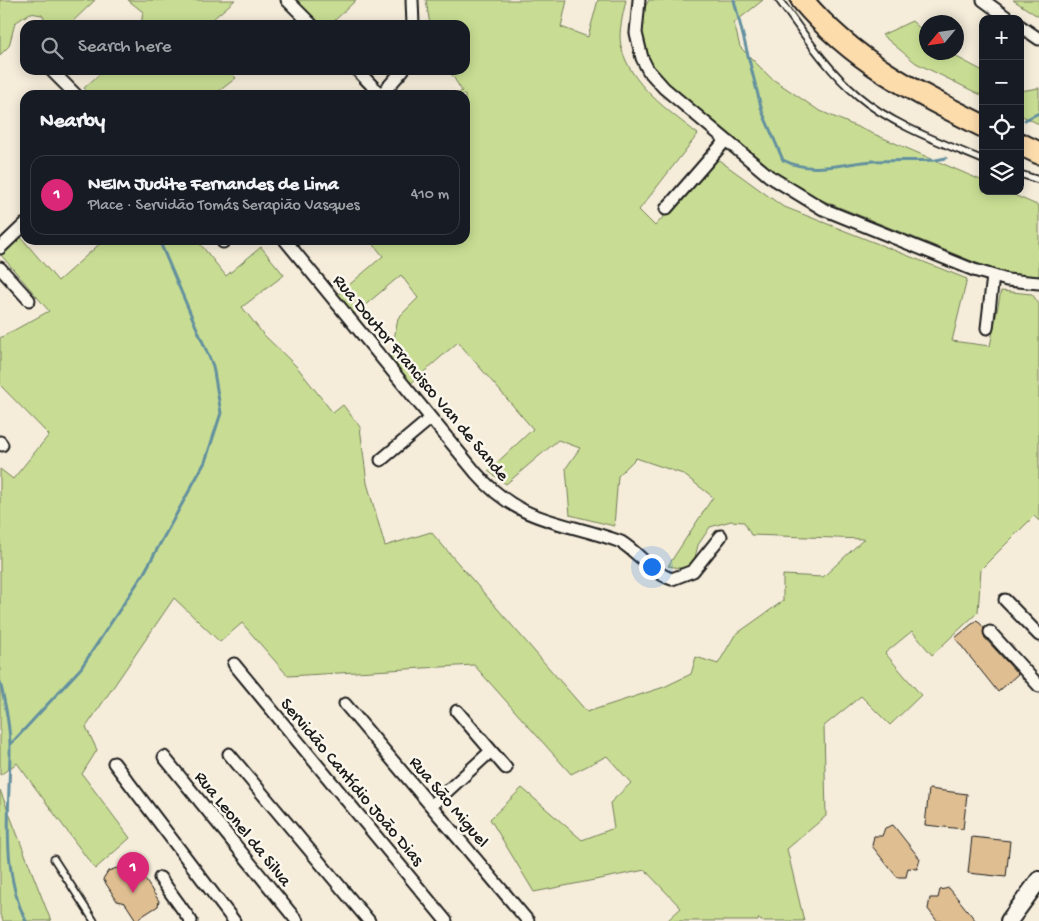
<!DOCTYPE html>
<html lang="en">
<head>
<meta charset="utf-8">
<style>
  :root { --surface:#171b24; --page:#20242c; --text:#f1f3f6; --muted:#9ea1a6; --line:#363941; --accent:#db2777 }
  body { margin:0; font-family:"Gochi Hand",sans-serif; background:var(--page); color:var(--text) }
  .controls { position:absolute; right:15px; top:15px; display:grid; overflow:hidden; border-radius:10px; box-shadow:0 2px 12px #0003 }
  .controls button { width:45px; height:45px; display:grid; place-items:center; padding:0; border:0; border-bottom:1px solid var(--line); background:var(--surface); color:var(--text); font:25px sans-serif }
  .compass { position:absolute; left:919px; top:15px; width:45px; height:45px; border-radius:50%; background:var(--surface); box-shadow:0 2px 12px #0003; rotate:241deg }
  .you { position:absolute; left:651px; top:566px; width:18px; height:18px; margin:-12px; border:4px solid #fff; border-radius:50%; background:#1a73e8; box-shadow:0 0 0 8px #1a73e833 }
  .badge { display:grid; place-items:center; width:32px; height:32px; border-radius:50%; background:var(--accent); color:#fff; font-size:16px; font-weight:700 }
  .pin { position:absolute; translate:-50% -41px; filter:drop-shadow(0 1px 2px #0008) }
  .pin::after { content:''; position:absolute; top:26px; width:18px; height:15px; background:inherit; clip-path:polygon(0 0,100% 0,50% 100%) }
  .list { margin:0; padding:0; list-style:none }
  h2 { display:flex; justify-content:space-between; align-items:center; height:65px; margin:0; padding:0 20px; font-size:21px }
  h2 small { font-size:16px; font-weight:400; color:var(--muted) }
  .list li { display:grid; grid-template-columns:32px 1fr auto; gap:15px; align-items:center; box-sizing:border-box; height:80px; margin:0 10px 10px; padding:0 10px; border:1px solid var(--line); border-radius:15px }
  .list b { display:block; font-size:19px; white-space:nowrap }
  .list p { margin:0; font-size:16px; white-space:nowrap; color:var(--muted) }
  .list em { font-size:16px; font-style:normal; color:var(--muted) }
  .icon { flex:none; width:28px; height:28px; fill:none; stroke:currentColor; stroke-width:2; stroke-linecap:round; stroke-linejoin:round }
  .map { position:relative; flex:none; width:1039px; height:921px; overflow:hidden }
  .search { position:absolute; background:var(--surface); box-shadow:0 2px 12px #0003; left:20px; top:20px; width:450px; height:55px; display:flex; align-items:center; gap:12px; box-sizing:border-box; padding:0 18px; border-radius:15px; color:var(--muted); font-size:19px }
  .panel { position:absolute; background:var(--surface); box-shadow:0 2px 12px #0003; left:20px; top:90px; width:450px; height:155px; border-radius:15px }
  .map>svg:first-child { display:block }
</style>
</head>
<body>
<div class="map">
<svg width="1039" height="921" viewBox="0 0 1039 921">
  <rect width="100%" height="100%" fill="#f5ecda"/>
  <filter id="ink" filterUnits="userSpaceOnUse"><feTurbulence type="fractalNoise" baseFrequency=".02" numOctaves="2"/><feDisplacementMap in="SourceGraphic" scale="10" xChannelSelector="R" yChannelSelector="G"/><feConvolveMatrix kernelMatrix="1 2 1 2 8 2 1 2 1" color-interpolation-filters="sRGB"/></filter>
  <g filter="url(#ink)">
    <path fill="#c8dd93" stroke="#727c58" d="M0,0H95L69,25H49L42,15L30,13L15,23L9,46L0,55Z
      M128,0H235L206,25H141L143,12Z
      M294,0H356L330,25H322Z
      M426,0H567L561,27L588,37L598,0H626C623,15 618,31 621,46C630,85 669,111 698,134L639,210L655,226L716,158L782,206L967,279L952,341L990,346L1001,291L1032,294L1039,304V521L1034,516L981,569L978,612L932,655L912,631L885,653L921,695L890,725L861,696L824,726L826,816L787,849L804,921H761L759,918L758,921H667L681,908L645,870L534,892L490,819L522,788L582,840L614,828L610,803L631,783L607,756L571,774L474,665L288,676L242,623L220,642L174,598L86,727L97,750L82,774L130,838L95,869L17,763L0,775V469L13,479L49,435L0,385V338L49,311L1,255L20,236L58,281L104,240H197L226,276L261,247L284,275L242,307L263,334L297,367L333,413L343,405L360,427L367,483L385,546L431,532L587,712L664,687L691,674L696,657L718,664L735,635L783,601V575L823,577L864,539L751,535L744,522L731,521L710,527L698,545L692,570L668,566L713,497L683,474L636,458L618,476L614,526L570,515L566,468L580,448L558,440L506,484L488,471L533,429L458,342L409,385L390,361L398,318L418,298L401,275L352,316L335,297L383,256L370,240H465V95H456L462,91L449,70H465V25H430Z
      M649,0H763L734,23L740,47L771,78L818,110L983,181V191H1005L1039,206V275L1033,281L989,268L792,188L666,85C642,59 628,33 649,0Z
      M1013,0H1039V17Z
      M912,21L926,34V52L949,53L983,71V96L916,63L882,35Z
      M104,70H228L236,78L214,95H91L84,88Z
      M1039,88V124L1020,115V91Z
      M0,790L51,921H3L0,915Z"/>
    <g fill="none" stroke-linecap="round" stroke-linejoin="round">
      <path stroke="#64909f" stroke-width="3" d="M734,0L762,111L783,160C812,175 842,163 874,161C894,160 915,161 936,160L946,158
        M1025,120L1039,113
        M0,682C5,702 10,725 10,747C10,804 0,869 26,921
        M10,745L81,668L144,573L205,462L221,413L213,366L159,240"/>
    </g>
    <path fill="#dfbf92" stroke="#1c1c1c" d="M977,620L984,628V637L1018,674L998,692L955,638Z
      M929,789L967,794L963,829L925,825Z
      M893,825L920,859L917,869L908,868L906,877H897L872,846L874,836H882L885,828Z
      M972,837L1010,841L1006,877L968,873Z
      M131,858L159,901L158,906L136,920L125,903L117,901L103,879L108,871L120,867V865Z
      M949,888L976,921H937L928,909L930,898H938L940,890Z"/>
    <g fill="none" stroke-linecap="round" stroke-linejoin="round">
      <g stroke="#1c1c1c" stroke-width="9">
        <path id="lane" d="M779,0C803,32 826,69 857,95C892,125 940,142 983,160
          M1020,174L1039,180
          M54,859L94,921"/>
      </g>
      <g stroke="#1c1c1c" stroke-width="15">
        <path id="street" d="M287,0L312,25
          M412,0L413,25
          M639,0L636,33L642,58L648,70L664,88L769,176L823,209L974,270L1007,280L1039,283
          M983,0L1009,19
          M1020,26L1039,39
          M51,70L76,95
          M357,70L381,95
          M381,95L403,70
          M666,209L725,141
          M285,240L476,473C522,525 561,520 621,542C639,553 652,573 672,579L693,571L721,536
          M223,242L225,240
          M0,248L25,224
          M0,268L29,300
          M987,328L993,276
          M0,442L2,445
          M381,460L431,418
          M1005,600L1039,635
          M990,632L1039,686
          M234,664L446,921
          M345,704L528,921
          M457,711L506,768
          M229,754L369,921
          M164,757L297,921
          M114,763L234,921
          M431,806L491,751
          M160,878L191,921"/>
      </g>
      <g stroke="#1c1c1c" stroke-width="20">
        <path id="secondary" d="M1009,921L1039,880"/>
      </g>
      <g stroke="#1c1c1c" stroke-width="25">
        <path id="highway" d="M802,0C853,61 913,91 983,126
          M1020,144L1039,153"/>
      </g>
      <use href="#lane" stroke="#fbf7ec" stroke-width="5.5"/>
      <use href="#street" stroke="#fbf7ec" stroke-width="11"/>
      <use href="#secondary" stroke="#fbf7ec" stroke-width="16"/>
      <use href="#highway" stroke="#fddcac" stroke-width="21"/>
    </g>
  </g>
  <g text-anchor="middle" stroke-width="5" stroke-linejoin="round" paint-order="stroke">
    <g font-size="18" fill="#1c1c1c" stroke="#fbf7ec">
      <text transform="translate(422 377) rotate(50)" y="6">Rua Doutor Francisco Van de Sande</text>
      <text transform="translate(353 781) rotate(50)" y="6">Servidão Cantídio João Dias</text>
      <text transform="translate(450 801) rotate(50)" y="6">Rua São Miguel</text>
      <text transform="translate(244 828) rotate(51)" y="6">Rua Leonel da Silva</text>
    </g>
  </g>
</svg>
<div class="controls">
<button>+</button>
<button>−</button>
<button><svg class="icon" aria-label="locate" viewBox="0 0 24 24"><circle cx="12" cy="12" r="6"/><path d="M12 2v4M12 18v4M2 12h4M18 12h4"/></svg></button>
<button><svg class="icon" aria-label="layers" viewBox="0 0 24 24"><path d="M12 4l9 5-9 5-9-5zM3 14l9 5 9-5"/></svg></button>
</div>
<svg class="compass" viewBox="-18 -18 36 36"><path d="M0-13l5 13h-10z" fill="#e53935"/><path d="M0 13l5-13h-10z" fill="#9ea1a6"/></svg>
<div class="you"></div>
<div class="pin badge" style="left:133px;top:893px">1</div>
<div class="search"><svg class="icon" aria-label="search" viewBox="0 0 24 24"><circle cx="10" cy="10" r="6"/><path d="M15 15l6 6"/></svg>Search here</div>
<section class="panel">
<h2>Nearby<small></small></h2>
<ul class="list">
<li><span class="badge">1</span><div><b>NEIM Judite Fernandes de Lima</b><p>Place · Servidão Tomás Serapião Vasques</p></div><em>410 m</em></li>
</ul>
</section>
</div>
</body>
</html>
